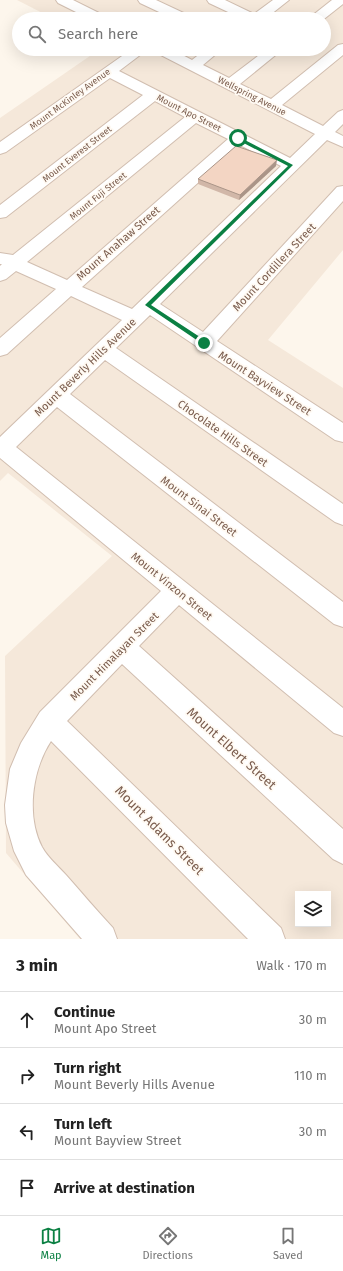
<!DOCTYPE html>
<html lang="en">
<head>
<meta charset="utf-8">
<style>
  :root { --surface:#fff; --page:#f2f2f2; --text:#222; --muted:#767676; --line:#e0e0e0; --accent:#0b8043 }
  body { margin:0; font-family:"Fira Sans",sans-serif; background:var(--page); color:var(--text) }
  .controls { position:absolute; right:12px; bottom:12px; display:grid; overflow:hidden; border-radius:0px; box-shadow:0 4px 16px #0002 }
  .controls button { width:36px; height:36px; display:grid; place-items:center; padding:0; border:0; border-bottom:1px solid var(--line); background:var(--surface); color:var(--text); font:20px sans-serif }
  .stop { position:absolute; width:12px; height:12px; margin:-9px; border:3px solid #0b8043; border-radius:50%; background:#fff }
  .stop.end { background:#0b8043; border-color:#fff; box-shadow:0 1px 4px #0008 }
  .list { margin:0; padding:0; list-style:none }
  h2 { display:flex; justify-content:space-between; align-items:center; height:52px; margin:0; padding:0 16px; font-size:17px }
  h2 small { font-size:13px; font-weight:400; color:var(--muted) }
  .list li { display:grid; grid-template-columns:26px 1fr auto; gap:12px; align-items:center; box-sizing:border-box; height:56px; padding:0 16px; border-top:1px solid var(--line) }
  .list b { display:block; font-size:15px; white-space:nowrap }
  .list p { margin:0; font-size:13px; white-space:nowrap; color:var(--muted) }
  .list em { font-size:13px; font-style:normal; color:var(--muted) }
  .icon { flex:none; width:22px; height:22px; fill:none; stroke:currentColor; stroke-width:2; stroke-linecap:round; stroke-linejoin:round }
  .map { position:relative; flex:none; width:343px; height:939px; overflow:hidden }
  .search { position:absolute; background:var(--surface); box-shadow:0 4px 16px #0002; left:12px; right:12px; top:12px; height:44px; display:flex; align-items:center; gap:10px; box-sizing:border-box; padding:0 14px; border-radius:22px; color:var(--muted); font-size:15px }
  .sheet { height:276px; background:var(--surface) }
  nav { display:flex; justify-content:space-around; align-items:center; box-sizing:border-box; height:56px; border-top:1px solid var(--line); background:var(--surface); font-size:11px; color:var(--muted) }
  nav a { display:grid; justify-items:center; gap:2px }
  nav .on { color:var(--accent) }
  .map>svg:first-child { display:block }
</style>
</head>
<body>
<div class="map">
<svg width="343" height="939" viewBox="0 0 343 939">
  <rect width="100%" height="100%" fill="#fdf6ec"/>
  <path fill="#f5e8da" fill-rule="evenodd" d="M17,0H343V250L268,340L343,388V939H80L6,853L5,656L112,556L8,473L0,481V118L100,49H324V19H54ZM298,894H328V924H298Z"/>
  <g fill="none" stroke-linecap="round" stroke-linejoin="round">
    <g stroke="#d1beb0" stroke-width="2">
      <path id="street" d="M56,0H73L105,16L107,19H90L58,3Z
        M138,0H156L190,16L192,19H174L140,3Z
        M207,0H225L254,14L273,0H289L265,19H243L209,3Z
        M332,0H343V4L324,19H308Z
        M343,44V55L282,105L323,126L338,112L343,110V124L335,132L343,136V147L327,140L160,304L203,332L337,187L343,186V201L217,341L343,423V442L335,440L150,315L116,348L343,504V525L335,522L105,360L70,394L343,602V627L334,624L57,407L16,447L343,708V736L334,733L179,605L139,646L343,829V864L333,859L122,664L67,721L281,928L285,939H248L51,741C32,770 26,816 42,847C48,858 58,866 66,875C82,893 97,911 113,928L117,939H82L26,875L14,851L6,823L5,805L10,769L21,743L40,712L161,591L0,458V437L122,320L71,296L7,354L0,356V338L56,289L16,271L6,279L0,281V266L2,264H0V253L13,255L185,117L155,101L6,217L0,218V205L143,95L110,78L6,152L0,154V142L132,49H148L119,71L290,158L315,134L155,52L153,49H171L192,60L206,49H222L203,65L229,78L267,49H283L240,84L271,99L338,45ZM196,123L228,139L67,280L27,262ZM240,145L281,166L132,309L82,287Z"/>
    </g>
    <use href="#street" fill="#fff" fill-rule="evenodd"/>
  </g>
  <path fill="#d1b7a8" d="M276,166L239,200L198,184V179Z"/>
  <path fill="#aa9588" d="M277,160L276,166L239,200L240,195Z"/>
  <path fill="#f3d5c3" stroke="#aa9588" d="M236,146L277,160L240,195L198,179Z"/>
  <path fill="#0b8043" d="M236,137H239L293,165L151,305L206,341V344L204,345L145,305L288,166L236,139Z"/>
  <g text-anchor="middle" stroke-width="3.5" stroke-linejoin="round" paint-order="stroke">
    <g font-size="9" fill="#7a5c4d" stroke="#fffaf3">
      <text transform="translate(252 96) rotate(27)" y="3">Wellspring Avenue</text>
      <text transform="translate(70 99) rotate(-36)" y="3">Mount McKinley Avenue</text>
      <text transform="translate(189 113) rotate(27)" y="3">Mount Apo Street</text>
      <text transform="translate(77 154) rotate(-38)" y="3">Mount Everest Street</text>
      <text transform="translate(98 196) rotate(-39)" y="3">Mount Fuji Street</text>
    </g>
    <g font-size="11" fill="#7a5c4d" stroke="#fffaf3">
      <text transform="translate(118 243) rotate(-41)" y="4">Mount Anahaw Street</text>
      <text transform="translate(274 267) rotate(-47)" y="4">Mount Cordillera Street</text>
      <text transform="translate(85 367) rotate(-44)" y="4">Mount Beverly Hills Avenue</text>
      <text transform="translate(265 383) rotate(33)" y="4">Mount Bayview Street</text>
      <text transform="translate(223 433) rotate(35)" y="4">Chocolate Hills Street</text>
      <text transform="translate(199 506) rotate(37)" y="4">Mount Sinai Street</text>
      <text transform="translate(172 586) rotate(39)" y="4">Mount Vinzon Street</text>
      <text transform="translate(114 656) rotate(-45)" y="4">Mount Himalayan Street</text>
    </g>
    <g font-size="13" fill="#7a5c4d" stroke="#fffaf3">
      <text transform="translate(232 748) rotate(42)" y="5">Mount Elbert Street</text>
      <text transform="translate(160 830) rotate(45)" y="5">Mount Adams Street</text>
    </g>
  </g>
</svg>
<div class="controls">
<button><svg class="icon" aria-label="layers" viewBox="0 0 24 24"><path d="M12 4l9 5-9 5-9-5zM3 14l9 5 9-5"/></svg></button>
</div>
<div class="stop" style="left:238px;top:138px"></div>
<div class="stop end" style="left:204px;top:343px"></div>
<div class="search"><svg class="icon" aria-label="search" viewBox="0 0 24 24"><circle cx="10" cy="10" r="6"/><path d="M15 15l6 6"/></svg>Search here</div>
</div>
<section class="sheet">
<h2>3 min<small>Walk · 170 m</small></h2>
<ul class="list">
<li><svg class="icon" aria-label="ahead" viewBox="0 0 24 24"><path d="M12 20V5M6 11l6-6 6 6"/></svg><div><b>Continue</b><p>Mount Apo Street</p></div><em>30 m</em></li>
<li><svg class="icon" aria-label="right" viewBox="0 0 24 24"><path d="M7 20v-9h11M14 6l5 5-5 5"/></svg><div><b>Turn right</b><p>Mount Beverly Hills Avenue</p></div><em>110 m</em></li>
<li><svg class="icon" aria-label="left" viewBox="0 0 24 24"><path d="M17 20v-9H6M10 6l-5 5 5 5"/></svg><div><b>Turn left</b><p>Mount Bayview Street</p></div><em>30 m</em></li>
<li><svg class="icon" aria-label="arrive" viewBox="0 0 24 24"><path d="M6 21V4h12l-3 4 3 4H6"/></svg><div><b>Arrive at destination</b></div></li>
</ul>
</section>
<nav>
<a class="on"><svg class="icon" aria-label="map" viewBox="0 0 24 24"><path d="M3 6l6-2 6 2 6-2v14l-6 2-6-2-6 2zM9 4v14M15 6v14"/></svg>Map</a>
<a><svg class="icon" aria-label="directions" viewBox="0 0 24 24"><path d="M12 3l9 9-9 9-9-9zM9 14v-3h6M13 9l2 2-2 2"/></svg>Directions</a>
<a><svg class="icon" aria-label="saved" viewBox="0 0 24 24"><path d="M7 4h10v16l-5-4-5 4z"/></svg>Saved</a>
</nav>
</body>
</html>
